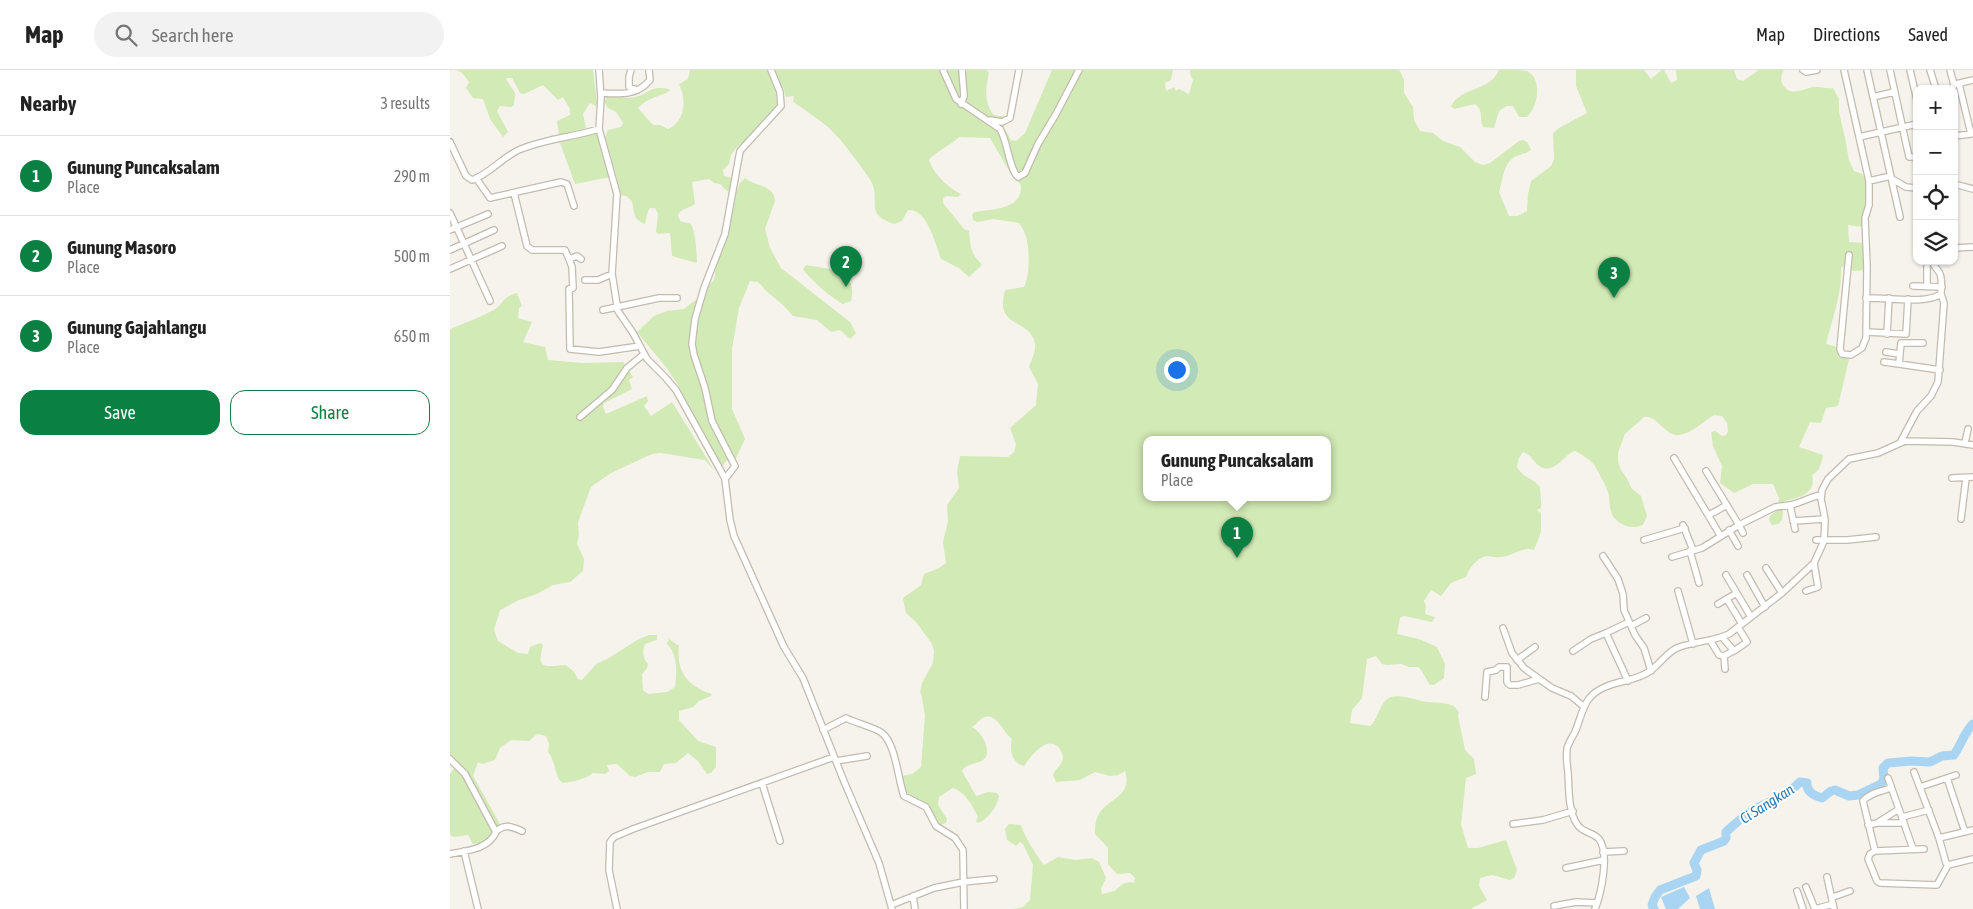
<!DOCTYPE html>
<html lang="en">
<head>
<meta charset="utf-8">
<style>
  :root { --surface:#fff; --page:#f2f2f2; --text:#222; --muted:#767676; --line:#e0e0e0; --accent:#0b8043 }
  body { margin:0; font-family:"Asap Condensed",sans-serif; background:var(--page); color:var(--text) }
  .controls { position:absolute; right:15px; top:15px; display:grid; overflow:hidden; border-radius:10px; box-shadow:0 1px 4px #0004 }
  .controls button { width:45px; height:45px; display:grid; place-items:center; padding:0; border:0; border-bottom:1px solid var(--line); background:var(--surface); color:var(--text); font:25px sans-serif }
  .you { position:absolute; left:726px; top:299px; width:18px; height:18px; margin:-12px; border:4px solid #fff; border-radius:50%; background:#1a73e8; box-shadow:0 0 0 8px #1a73e833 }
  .badge { display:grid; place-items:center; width:32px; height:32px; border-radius:50%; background:var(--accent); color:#fff; font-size:16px; font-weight:700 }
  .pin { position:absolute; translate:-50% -41px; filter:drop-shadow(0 1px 2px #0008) }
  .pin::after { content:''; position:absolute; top:26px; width:18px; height:15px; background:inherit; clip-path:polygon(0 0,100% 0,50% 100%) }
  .popup { position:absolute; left:693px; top:366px; width:188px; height:65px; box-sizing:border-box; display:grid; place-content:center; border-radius:10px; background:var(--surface); filter:drop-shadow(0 1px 4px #0005); font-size:16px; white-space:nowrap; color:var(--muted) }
  .popup b { font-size:19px; color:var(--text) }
  .popup::after { content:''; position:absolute; left:50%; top:100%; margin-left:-10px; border:10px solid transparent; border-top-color:var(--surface) }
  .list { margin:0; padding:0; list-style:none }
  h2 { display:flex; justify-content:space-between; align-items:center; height:65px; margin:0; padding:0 20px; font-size:21px }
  h2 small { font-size:16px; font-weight:400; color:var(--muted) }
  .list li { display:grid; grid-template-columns:32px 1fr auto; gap:15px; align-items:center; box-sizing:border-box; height:80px; padding:0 20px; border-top:1px solid var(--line) }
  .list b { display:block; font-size:19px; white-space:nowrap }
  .list p { margin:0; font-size:16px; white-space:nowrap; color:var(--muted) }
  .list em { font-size:16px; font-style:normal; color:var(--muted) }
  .actions { display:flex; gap:10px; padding:15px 20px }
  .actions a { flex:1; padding:11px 0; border:1px solid var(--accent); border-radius:15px; text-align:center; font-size:18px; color:var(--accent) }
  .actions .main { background:var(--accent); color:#fff }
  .icon { flex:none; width:28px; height:28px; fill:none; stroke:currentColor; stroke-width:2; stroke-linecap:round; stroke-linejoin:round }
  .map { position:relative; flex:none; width:1523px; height:839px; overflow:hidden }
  header { display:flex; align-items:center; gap:30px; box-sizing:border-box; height:70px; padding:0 25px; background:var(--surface); border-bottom:1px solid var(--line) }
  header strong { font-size:24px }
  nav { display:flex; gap:28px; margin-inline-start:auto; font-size:18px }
  .search { width:350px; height:45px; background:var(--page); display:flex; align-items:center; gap:12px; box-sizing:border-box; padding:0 18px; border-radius:28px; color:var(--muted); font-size:19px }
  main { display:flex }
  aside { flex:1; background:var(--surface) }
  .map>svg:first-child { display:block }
</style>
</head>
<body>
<header>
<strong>Map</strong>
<div class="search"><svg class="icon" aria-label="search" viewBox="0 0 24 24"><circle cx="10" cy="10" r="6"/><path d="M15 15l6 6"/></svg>Search here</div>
<nav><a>Map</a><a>Directions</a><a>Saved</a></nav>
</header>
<main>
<aside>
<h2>Nearby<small>3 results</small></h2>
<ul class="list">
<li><span class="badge">1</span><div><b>Gunung Puncaksalam</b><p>Place</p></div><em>290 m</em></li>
<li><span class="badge">2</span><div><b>Gunung Masoro</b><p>Place</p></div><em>500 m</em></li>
<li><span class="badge">3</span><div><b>Gunung Gajahlangu</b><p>Place</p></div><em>650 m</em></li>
</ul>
<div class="actions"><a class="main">Save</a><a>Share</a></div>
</aside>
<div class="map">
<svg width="1523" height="839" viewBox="0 0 1523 839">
  <rect width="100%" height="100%" fill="#f6f3ec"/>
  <path fill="#d2eab5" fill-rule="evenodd" d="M6,0H143L147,33L146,36L140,33L133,44L136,58L109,65L107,51L120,45V39L113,27L108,30L93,15L74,24L70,23L62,8H58L56,9L65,23L64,35L61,37L50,36L47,41L58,62L53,67L40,49L33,29L23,28L16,18L19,12L12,3Z
    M240,0H536L539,2C536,17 533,32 544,45L556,47L554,58L561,70L566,71L575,63L602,0H723L721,10L715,13L716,21L724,17L726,21L729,19L739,24L743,10L740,4V0H947L950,1L954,10V23L963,37L964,50L970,61L983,63L993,71L1010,77L1025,92L1033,95L1040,93L1069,71L1073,70L1077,72L1081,79C1076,85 1069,84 1063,88C1052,97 1053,111 1049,122L1059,146H1068L1077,141L1078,124L1081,111L1101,96L1104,89L1103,63L1109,58L1137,43L1126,16V0H1194L1201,9L1212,0H1214L1221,13L1227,10L1226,0H1284L1287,9L1293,11L1309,0H1334C1331,5 1330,10 1333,15C1340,27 1353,19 1363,17C1369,16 1376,19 1383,18L1389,29V42L1395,68L1399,90L1404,101C1407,102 1410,103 1412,104C1420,111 1416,146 1414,157L1398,155L1399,172L1415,173L1416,200L1404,201L1394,196L1391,198C1392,225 1382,249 1376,274L1387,277L1388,287L1399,289L1388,336L1376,338L1371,353L1360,352L1349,377L1373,385C1371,394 1370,401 1362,405C1367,424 1348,428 1334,431L1332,450L1328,454L1322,455L1319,450L1320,446L1328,439L1329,428L1323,414H1303L1284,423L1270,413L1272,396L1263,376L1261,362L1265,361L1272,366L1276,365L1278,362L1277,353L1272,346L1264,345C1254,351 1241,364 1229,365C1215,367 1208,345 1194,347L1175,364L1168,383V392L1171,400L1178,410L1181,418L1191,426L1197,446L1193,455C1181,460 1165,455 1161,441C1159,436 1160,429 1158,422C1155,414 1150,405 1146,398C1143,391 1132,385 1125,381C1114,384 1106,404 1091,397C1084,394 1082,385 1073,382L1069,388L1067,397C1073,408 1083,408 1090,417C1090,424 1092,433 1091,438L1087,440L1091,443V462L1084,480C1071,476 1062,487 1050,487C1042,488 1038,484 1031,488C1023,493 1019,499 1016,507L1001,513L991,526L981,520L974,531L976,536L975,544L985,547L982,552L954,546L950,548L947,564L969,569L987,577L995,594L994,608L984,615H980L971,600L968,597H959L951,594L936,595L932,594L926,586L917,589L912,628L902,640L900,653L920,656C927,651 929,636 936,630C945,621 967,631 977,632C985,633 993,632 1001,635C1005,636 1007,639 1009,643L1008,646L1015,680L1024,689L1026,704L1016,708L1011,754L1018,778H1028L1056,770L1067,800L1064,808L1060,810L1042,805L1030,808L1029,816L1037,830L1021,839H563L573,837L580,830L583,795L573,774L570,772L566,776L557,770L555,759L559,754L571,755C574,766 587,786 594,795L608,787L625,790L642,788L649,792L656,808L651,819L652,824L665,821C669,816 677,810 684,813L685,808L680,803L667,804L658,794V778L645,764C645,757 645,751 649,744C658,728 683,727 675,701L668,705L660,706L645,702L630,710L606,712L603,705C605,699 612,695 613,688C613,684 611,680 608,677C596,665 580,688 574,696C562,693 559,680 562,669C553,663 546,639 531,649C528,651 526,655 522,657C531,661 544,682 533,690C526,695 518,692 512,701L526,726L538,722L547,723L549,726C547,737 538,749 528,753L526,751L528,747C523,736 515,722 503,718L489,727L488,735L497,749L496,753L490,755L479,737L472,731L457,723L452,706L462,704L471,697L475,645L471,623H470L472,613L483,593L484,581L482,574L466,552L456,543L453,528L471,515L474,504L489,498L496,493L493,472L498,451L497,435L509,418L507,402L510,386L558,387L564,382L566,374L560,358L586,335L588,314L579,297C581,290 586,282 585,274C580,247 544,260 555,220L574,217C580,207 580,175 575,164C574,160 571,156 569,153L543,149L527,152L523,150L522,145L524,142C541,139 573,140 571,115L561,104L540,68L509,67C500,76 486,81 479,90C483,103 498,118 511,124L508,127L497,126L493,128V133L514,159L519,161C521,178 520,182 532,195L519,207L509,198L491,189C486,175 477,138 458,140L452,151L444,154C411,143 434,130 419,108C407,91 393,71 378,57C367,48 355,40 343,32L344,26L336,27L333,17L326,24L327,35L302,64L286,78L281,85L279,94L273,100L274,106L280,107L283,110L281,120L277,121L270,114L264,113L259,109L242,112L245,134C239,139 231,138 228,145L230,151L241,154C247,168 246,179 247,193L222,186L220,163L208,164L206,162L208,144L205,138H200L198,141L195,154C183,150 184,142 182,131L176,126L169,125L167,108L155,67L158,60L171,57L173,53L166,42L158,38L154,32L157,27C165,23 175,30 185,27C201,23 199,15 219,19L220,21C207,28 198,27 188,38L203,55H210L218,59C235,51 237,31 229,14L238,9ZM697,369H877V427H697Z
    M1049,0C1057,0 1070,0 1077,1C1093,9 1088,36 1077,47H1069L1063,36H1057L1049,41L1044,58L1033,57C1029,49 1034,40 1025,34L1004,39L1001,36C1012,16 1040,22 1049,0Z
    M146,62L160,107L125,114L110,73Z
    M295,108C305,117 324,114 325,131L315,159L320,178L331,198L400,252L406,263L400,269L390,260L381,262L367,250L343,246L333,235L316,221L311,215L308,212L300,211L289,238L282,279V339L295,369L286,388L276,391L272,397L228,315L216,297L187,262L204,246L217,241L234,239L244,231L254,229L257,218L264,210L266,197L281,151L287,121L290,113Z
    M356,195C378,199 409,199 401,231L393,234C382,228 359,209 353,199Z
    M67,223L72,236L69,238L68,248L82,252L73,272L95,277L98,290L132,293L173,292L183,307L179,310L182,319L154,333L153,337L156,344L197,326L198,331L194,336L201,346L222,332L264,400L255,390L211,383L202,384L161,403L141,417L128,452L129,464L127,474L134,489L133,501L120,512L103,515L87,524L69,530L50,540L44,560L48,571L68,583L78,584L80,577L90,573L93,575C86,601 95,596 116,595L124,602L128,609L132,610L146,594L159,588L187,570L199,565H207V570L195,574C192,581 193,589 198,594L197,598L192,604L193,620L198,624L217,622L225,617C227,602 228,584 217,574L219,569L229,576C226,601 237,616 262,624L261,626L249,631L243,637L229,641V650L248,671L266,677V697L261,703L257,704L248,691L238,683L226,693L214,694L210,702H198L185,707L180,706L167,694L157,695L159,701L155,704L143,703C136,709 122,712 113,713C104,708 107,693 98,682L99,674L96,666L87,664L79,671L61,670L50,678L45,690L32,694L28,692L23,706L50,754C41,766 40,772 23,774L18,765L4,767L0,765V704L7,694L0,686V259C15,253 31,247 45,239C55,232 52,227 67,223Z"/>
  <path fill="#a9d4f2" d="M1234,817L1240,828L1228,839H1216L1211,827Z
    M1259,818L1265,839H1250L1246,826Z"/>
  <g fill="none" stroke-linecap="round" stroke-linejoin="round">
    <path stroke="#a9d4f2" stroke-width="9" d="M1204,839L1202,835L1205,827L1210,820L1246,806L1247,800L1244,793L1251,780L1274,771L1276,768V762C1284,755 1293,746 1303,740C1320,731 1337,726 1350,712L1357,713C1356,722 1365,726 1372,728L1381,721L1385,720L1399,726L1408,725L1431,714L1434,709L1433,698L1438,693L1461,691L1480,692L1492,686L1504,685C1510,676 1516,660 1523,654"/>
    <g stroke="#c2bbae" stroke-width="8">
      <path id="minor" d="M149,0L151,28L149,59L167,124L162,204L168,241L183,263L197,289L215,307L226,320L272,403L275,409L280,450L284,466L334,577L353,608L393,709L429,793L442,839
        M181,0L179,7V17L187,20
        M493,0L506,29L550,59C558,72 559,99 568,107L575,103L588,74L606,44L629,0
        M1353,0L1356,2L1367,0
        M1394,0L1419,111V135L1415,148L1417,197L1416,268L1412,278L1401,285L1392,284L1390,279L1399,185
        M1417,0L1450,147
        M1440,0L1459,87H1467
        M1460,0L1467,30
        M1480,0L1486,19
        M1500,0L1504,15L1502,19
        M1506,14L1523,10
        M151,23C170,24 187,26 200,10L199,0
        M1423,27L1444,22
        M511,34L514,26L512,0
        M540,50L552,52L560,48L569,0
        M1504,66L1521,64L1509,14
        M1409,67L1467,54
        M0,72L16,106L22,110C40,104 53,86 71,79C96,69 123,67 149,59
        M26,108L40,128L111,112L117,114L124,136
        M1442,109L1456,117L1467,118
        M1419,111L1441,106
        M1504,114L1523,119
        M64,123L77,176L82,180H115L119,189L127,186L131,189
        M0,143L40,231
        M0,160L38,144
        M1504,178L1523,177
        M0,180L44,160
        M119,189L122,197L123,218L119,219L120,279L149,282L190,276
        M1477,191V216
        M1483,191C1484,198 1486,197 1489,202C1493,208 1491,218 1491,224
        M0,199L52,176
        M135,210H148L162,204
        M1463,216L1492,217
        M1416,228C1436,227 1475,235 1491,224L1494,233L1488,312L1481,326L1467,341L1451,371
        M153,240L209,228H227
        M1416,262L1456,264L1458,229
        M1437,264L1439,228
        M1473,273H1451L1449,294L1490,300
        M1436,282L1449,284
        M1434,292L1449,294
        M130,347L162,320L177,298L194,284
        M1515,373L1518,359
        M1224,388L1270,465
        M1256,401L1289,455L1325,437L1340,435
        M1502,408L1523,407
        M275,409L285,396L262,351L255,318L244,285L242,274L245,249L254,218L275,164L290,81L331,36L330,22L321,0
        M1259,445L1277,435
        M1511,449L1516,408
        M1343,451L1375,449
        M1233,455L1243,480
        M1345,459L1340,435C1351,433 1359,427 1371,425
        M1279,460L1288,476
        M1194,470L1235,458
        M1366,470H1397L1426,467
        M1240,481L1249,513
        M1153,486L1168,509L1173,524L1174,540L1185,565L1194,578L1201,601
        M1222,487L1252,478L1289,455L1293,463
        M1316,498L1332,523
        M1276,505L1301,547
        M1297,505L1315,537
        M1228,521L1243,574
        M1356,521L1368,517L1364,493
        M1278,531L1292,554
        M1268,534L1285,524
        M1181,556L1196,548
        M1053,558L1062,583L1074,598L1102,618L1121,626L1133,636
        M1272,567L1284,581L1297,572L1288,557
        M1260,570L1269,585L1274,586L1283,581
        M1123,581L1141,569L1156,563
        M1274,586L1275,599
        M1067,590L1085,577
        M1178,611L1156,563L1179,552
        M1035,627L1037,602L1046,600L1049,597H1057V612L1060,615H1068L1089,609
        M373,660L396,648C406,653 426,658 432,663C446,674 448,710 454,726L476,737L486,756L505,768L513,780L514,839
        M0,689L15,704L46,762C39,779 16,781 0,784
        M386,691L417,686
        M1464,702L1489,768L1496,793L1498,795L1523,789
        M1438,708L1463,779
        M1497,708L1515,762
        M312,713L330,771
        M1470,717L1506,705
        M1452,747L1479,740
        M1427,753H1454
        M1063,754L1093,750L1123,741
        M1418,755L1427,753L1449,739
        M46,762C54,753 62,757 72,761
        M1489,768L1523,760
        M1474,779L1425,781L1420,784L1418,789L1427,811L1430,813L1487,815L1498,795
        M14,781L28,839
        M1425,781L1413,731C1419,723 1432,721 1441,718
        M1153,782L1174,781
        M1116,798L1154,790
        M1377,807L1384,839
        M1356,817L1365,839L1383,834
        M1347,821L1353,839
        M463,826L465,839
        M1383,827L1400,821
        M441,835L484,818L513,812L544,809
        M1104,836L1126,832L1147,833
        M167,839L159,800L160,772L164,767L183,759L384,687
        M1145,839C1151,824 1160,783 1149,769C1143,762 1132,763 1127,754C1118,741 1119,718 1118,702C1117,695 1116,687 1117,679C1118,673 1122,668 1125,662C1133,643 1133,626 1155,617C1168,611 1182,611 1195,604C1208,598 1214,584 1227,578C1244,571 1262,572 1279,564L1332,523L1364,493L1374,471L1375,449L1371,429L1372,420L1378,409L1399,389L1428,383L1455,371L1503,372L1523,375"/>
    </g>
    <use href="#minor" stroke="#fff" stroke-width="5.5"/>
  </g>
  <g text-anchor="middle" stroke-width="4" stroke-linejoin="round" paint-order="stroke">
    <g font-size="15" font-style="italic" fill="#2e7ab2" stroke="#fff">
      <text transform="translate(1317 734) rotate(-32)" y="5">Ci Sangkan</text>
    </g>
  </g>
</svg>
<div class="controls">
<button>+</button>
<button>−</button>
<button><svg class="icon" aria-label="locate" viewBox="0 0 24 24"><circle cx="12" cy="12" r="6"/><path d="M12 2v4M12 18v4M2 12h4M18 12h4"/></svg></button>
<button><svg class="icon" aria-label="layers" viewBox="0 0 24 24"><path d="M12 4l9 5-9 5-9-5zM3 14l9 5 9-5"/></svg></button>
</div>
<div class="you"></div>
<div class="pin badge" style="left:787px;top:488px">1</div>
<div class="popup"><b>Gunung Puncaksalam</b>Place</div>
<div class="pin badge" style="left:396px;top:217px">2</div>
<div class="pin badge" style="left:1164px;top:228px">3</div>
</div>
</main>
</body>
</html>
